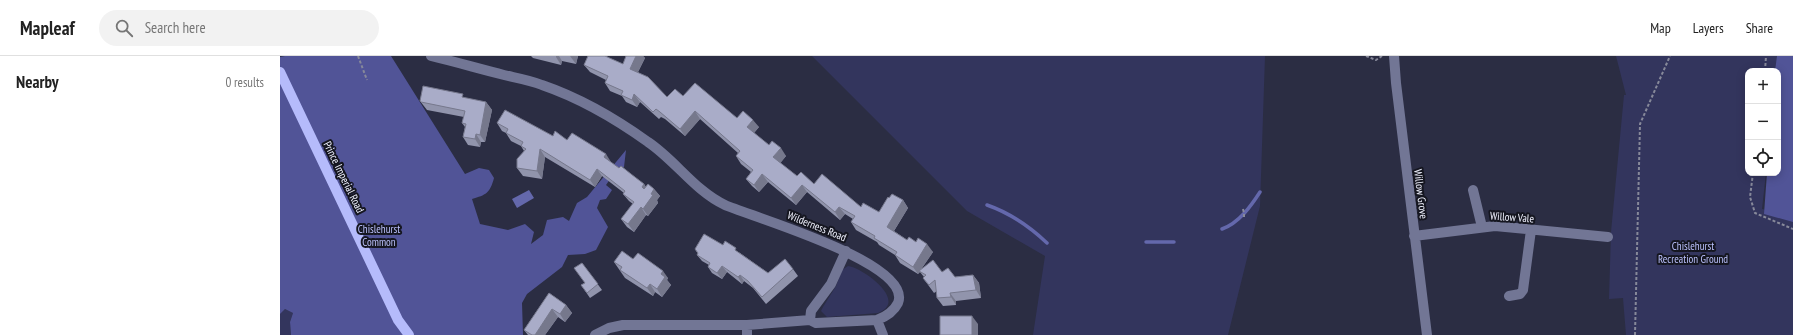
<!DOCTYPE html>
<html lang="en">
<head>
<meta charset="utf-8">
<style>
  :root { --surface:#fff; --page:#f2f2f2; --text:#222; --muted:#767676; --line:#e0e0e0 }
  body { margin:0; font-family:"PT Sans Narrow",sans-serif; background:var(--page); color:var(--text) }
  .controls { position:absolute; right:12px; top:12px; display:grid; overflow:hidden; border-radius:8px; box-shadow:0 2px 10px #0003 }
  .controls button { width:36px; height:36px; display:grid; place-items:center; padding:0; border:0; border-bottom:1px solid var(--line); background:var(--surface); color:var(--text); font:20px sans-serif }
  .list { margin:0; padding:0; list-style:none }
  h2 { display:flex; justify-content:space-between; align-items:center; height:52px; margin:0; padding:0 16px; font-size:17px }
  h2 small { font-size:13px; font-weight:400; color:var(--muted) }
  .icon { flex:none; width:22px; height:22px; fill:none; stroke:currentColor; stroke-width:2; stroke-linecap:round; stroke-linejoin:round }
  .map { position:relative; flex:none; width:1513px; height:279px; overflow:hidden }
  header { display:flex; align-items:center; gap:24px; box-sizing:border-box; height:56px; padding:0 20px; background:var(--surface); border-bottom:1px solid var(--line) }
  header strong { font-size:19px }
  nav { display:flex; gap:22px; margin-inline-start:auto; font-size:14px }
  .search { width:280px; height:36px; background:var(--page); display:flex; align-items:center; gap:10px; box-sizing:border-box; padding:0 14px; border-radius:22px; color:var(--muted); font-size:15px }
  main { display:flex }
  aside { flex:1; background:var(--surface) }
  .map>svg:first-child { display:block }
</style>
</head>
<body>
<header>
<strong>Mapleaf</strong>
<div class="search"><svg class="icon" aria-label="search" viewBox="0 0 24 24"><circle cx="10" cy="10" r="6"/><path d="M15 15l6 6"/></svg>Search here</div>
<nav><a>Map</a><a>Layers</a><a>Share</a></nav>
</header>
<main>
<aside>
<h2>Nearby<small>0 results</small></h2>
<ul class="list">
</ul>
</aside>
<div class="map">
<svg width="1513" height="279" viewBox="0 0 1513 279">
  <rect width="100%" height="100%" fill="#2b2d43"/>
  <path fill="#33355d" d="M532,0H985L980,150L948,279H753L765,200L687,155Z
    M1336,0H1500L1498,15H1468V117H1486L1482,153L1513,159V279H1346L1343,242L1329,243L1331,176L1344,39H1346Z
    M568,210C583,212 629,245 598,257L547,261L541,255L543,251L556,230L562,214Z
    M5,253L13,257L10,266L11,279H0V258Z"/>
  <path fill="#515497" d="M5,0H111L185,118L199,112L209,114L214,122C210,137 206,139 192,143L200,168L228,174L245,168L254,176L251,188L263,179L267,164L283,161L289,165L297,147L307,141L346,94L344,111L337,113L326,129L332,134L326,143L320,144L317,152L328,171L316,194L305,198L288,199L282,211L247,238L242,247L243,279H11L10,266L13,257L5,253L0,258V1Z
    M1497,0H1513V166L1484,158L1487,117H1498V15H1495Z"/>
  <path fill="#6468ac" d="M249,134L254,142L237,152L232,143Z"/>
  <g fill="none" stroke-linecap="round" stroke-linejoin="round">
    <path stroke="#6468ac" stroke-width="3.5" d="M707,149C730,157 749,170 767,187
      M942,173C959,167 971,150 980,136
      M866,186H894"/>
    <path stroke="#87899a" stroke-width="2" stroke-dasharray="3 2" stroke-linecap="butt" d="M78,0L87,24
      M1086,0L1096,4L1102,0
      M1485,15L1486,0
      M1473,117L1470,141L1475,157L1513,173
      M963,153L964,157
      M964,158V161
      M1355,279L1360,68L1390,0"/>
    <path stroke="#727695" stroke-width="10" d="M151,0C176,6 200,13 224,19C237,22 250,24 262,29C300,42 336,63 368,86C395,104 415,135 445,149C472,161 634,207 618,247C614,255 605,261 597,264L536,267L530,264L467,269H343L329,272L315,279
      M1114,0L1116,27L1147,279
      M1193,134L1202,171
      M1134,180L1215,170L1328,181
      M1229,240L1240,238L1243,234L1251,174
      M530,264L531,255L551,228L566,195
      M597,264L603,279
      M467,269V279"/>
    <path stroke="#b5bbfb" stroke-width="10" d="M0,16L118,264L129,279"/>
  </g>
  <path fill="#9194ac" d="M251,0H298L296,8L282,5L281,9L253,2Z
    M308,0H327L328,2L343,8L346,0H363L365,2L358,16L387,41L403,40L457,62L479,71L474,77L489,89L506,100L500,107L517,120L534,128L581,151L599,156L609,142L623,144L628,152L614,175L627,184L653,196L642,212L662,216L675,221L693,219L699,227L701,242L676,245V249L663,250L657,242V235L654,237L643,222L644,221L640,216L638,218L620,207L615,199L599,189L597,186L576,174L571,166L573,163L565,158L560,164L527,136L516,149L488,126L479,136L472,130L466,123L471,116L461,108L456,100L458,97L420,63L405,80L385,63L381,61L379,63L360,46L357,51L346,46L342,40L330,35L325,27L326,24L310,16L304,9Z
    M185,42L206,46L212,54L205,86H201L200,91L188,89L183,81L185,71L182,67L184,61L147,54L140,45Z
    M217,67L287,84L331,106L339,112L364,128L366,131L374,133L380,140L377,144L378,147L368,160L366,159L354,176L347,171L341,163L353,148L349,145L343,138L344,137L322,120L315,131L265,101L262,123L243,120L237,112L244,95L241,90L231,85L226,77L222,75Z
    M443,189L460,197L488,217L513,213L518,220L486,248L473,232L464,225L462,228L447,216L442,223L432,217L428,211L429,209L422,205L417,199L418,198L415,193Z
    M353,203L388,222L387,224L391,229L382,241L375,236L373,240L345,222L334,206Z
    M302,207L322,234L310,242L301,229L305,227Z
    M269,237L286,249L292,257L285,266L278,261L265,279H248L244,274Z"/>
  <path fill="#76788c" d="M276,0H279L282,5L281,9L276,1Z
    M290,0H298L296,8Z
    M356,0H363L365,2L356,20L350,13Z
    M354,38L360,46L357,51L352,44Z
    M206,46L212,54L205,86L200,79Z
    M415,55L420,63L405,80L400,73Z
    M473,64L479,71L473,78L467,71Z
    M196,78L201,86L200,91L195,83Z
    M501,92L506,100L499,109L493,101Z
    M260,93L265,101L262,123L257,115Z
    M326,98L331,106L324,101Z
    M317,113L322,120L315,131L310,124Z
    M482,118L488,126L479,136L474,129Z
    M364,128L369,136L362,131Z
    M522,129L527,136L516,149L511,142Z
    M374,133L380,140L377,144L378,147L368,160L363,153L371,138Z
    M623,144L628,152L612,178L607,171Z
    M361,151L366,159L354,176L348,168Z
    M559,151L565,158L560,164L555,156Z
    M647,188L653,196L638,218L633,211Z
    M442,210L447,216L442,223L437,217Z
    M383,215L388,222L387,224L391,229L382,241L377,233L381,218Z
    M460,219L464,225L462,228L458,221Z
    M693,219L699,227L701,242L696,234Z
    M370,228L375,236L373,240L367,232Z
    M670,237L676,245V249L671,241Z
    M286,249L292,257L285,266L280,258Z
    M272,253L278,261L265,279H255Z
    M692,260L698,268V279H692Z"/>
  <path fill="#a9acc8" stroke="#76788c" d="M308,0H325L343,8L346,0H356L350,13L368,21L387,41L395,33L403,40L415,27L457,62L463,55L473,64L467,71L489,89L492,85L501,92L493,101L517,120L521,116L534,128L542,118L581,151L583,147L599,156L608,141L609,142L612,138L623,144L607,171L627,184L629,181L636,186L638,182L647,188L633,211L615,199L617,196L594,182L595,180L571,166L575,160L559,151L555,156L522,129L511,142L482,118L474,129L466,123L473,114L456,100L460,95L415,55L400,73L380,56L376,53L373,56L354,38L352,44L341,39L343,35L325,27L328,20L304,9Z
    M143,30L183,38L182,41L206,46L200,79L196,78L195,83L183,81L186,68L182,67L185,55L141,46L140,45Z
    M225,54L273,80L275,75L287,84L292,77L326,98L324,101L339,112L341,110L351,118L364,128L362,131L364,133L368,128L374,133L371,138L373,139L363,153L361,151L348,168L341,163L354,146L343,138L345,135L317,113L310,124L260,93L257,115L237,112V103L246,93L241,90L243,86L226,77L228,73L217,67Z
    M424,178L443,189L445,185L456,192L455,194L488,217L505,203L513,213L482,241L468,225L460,219L458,221L442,210L437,217L428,211L430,207L417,199L418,197L415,193Z
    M342,195L353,203L358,197L383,215L381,218L385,221L377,233L370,228L367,232L340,214L342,211L334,206Z
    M653,204L662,216L668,212L675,221L693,219L696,234L670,237L671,241L657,242L655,224L649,229L643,222L646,219L639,215Z
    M302,207L318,228L307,237L301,229L305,227L294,212Z
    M269,237L286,249L280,258L272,253L255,279H252L244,274Z
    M660,260H692V279H660Z"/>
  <g text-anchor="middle" stroke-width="4" stroke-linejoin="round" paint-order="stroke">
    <g font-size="11" fill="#f1f3ff" stroke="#151620">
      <text transform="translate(64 121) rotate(64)" y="4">Prince Imperial Road</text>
      <text transform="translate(1141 138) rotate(83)" y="4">Willow Grove</text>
      <text transform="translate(1232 161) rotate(4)" y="4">Willow Vale</text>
      <text transform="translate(537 170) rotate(22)" y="4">Wilderness Road</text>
    </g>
    <g font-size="11" fill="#bbc1fc" stroke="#151620">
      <text x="99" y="177">Chislehurst<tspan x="99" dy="13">Common</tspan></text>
      <text x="1413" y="194">Chislehurst<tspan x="1413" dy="13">Recreation Ground</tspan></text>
    </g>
  </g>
</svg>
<div class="controls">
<button>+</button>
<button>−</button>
<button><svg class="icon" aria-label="locate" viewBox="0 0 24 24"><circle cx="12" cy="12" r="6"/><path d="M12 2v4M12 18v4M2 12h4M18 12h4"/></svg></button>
</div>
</div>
</main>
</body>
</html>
